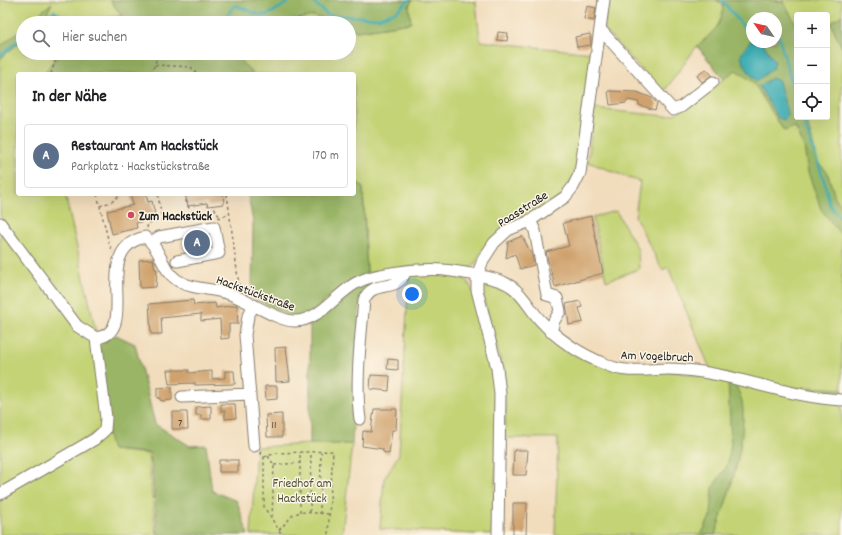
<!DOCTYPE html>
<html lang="de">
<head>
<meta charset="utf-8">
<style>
  :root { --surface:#fff; --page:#f2f2f2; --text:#202124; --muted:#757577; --line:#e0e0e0; --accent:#0f766e }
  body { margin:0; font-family:Dekko,sans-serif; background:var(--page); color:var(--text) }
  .controls { position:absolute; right:12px; top:12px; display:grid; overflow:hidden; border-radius:4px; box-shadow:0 4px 16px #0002 }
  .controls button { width:36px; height:36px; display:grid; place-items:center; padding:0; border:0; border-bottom:1px solid var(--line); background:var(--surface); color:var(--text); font:20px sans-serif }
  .compass { position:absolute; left:746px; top:12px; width:36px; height:36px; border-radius:50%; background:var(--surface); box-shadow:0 4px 16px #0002; rotate:304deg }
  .you { position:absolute; left:412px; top:294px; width:14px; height:14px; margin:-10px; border:3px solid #fff; border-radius:50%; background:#1a73e8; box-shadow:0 0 0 6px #1a73e833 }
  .badge { display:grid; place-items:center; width:26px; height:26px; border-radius:50%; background:var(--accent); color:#fff; font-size:13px; font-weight:700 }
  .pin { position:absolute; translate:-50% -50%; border:2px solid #fff; box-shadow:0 1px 4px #0006 }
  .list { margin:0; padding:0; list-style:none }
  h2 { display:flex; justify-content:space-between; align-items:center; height:52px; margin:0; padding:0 16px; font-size:17px }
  h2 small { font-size:13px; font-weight:400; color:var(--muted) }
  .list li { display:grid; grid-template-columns:26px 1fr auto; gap:12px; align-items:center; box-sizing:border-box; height:64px; margin:0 8px 8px; padding:0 8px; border:1px solid var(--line); border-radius:4px }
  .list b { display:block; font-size:15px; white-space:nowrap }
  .list p { margin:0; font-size:13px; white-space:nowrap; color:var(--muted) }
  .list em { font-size:13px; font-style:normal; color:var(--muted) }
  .icon { flex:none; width:22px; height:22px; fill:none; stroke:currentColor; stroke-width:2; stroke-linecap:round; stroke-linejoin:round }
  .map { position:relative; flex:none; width:842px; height:535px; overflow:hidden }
  .search { position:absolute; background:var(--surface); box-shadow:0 4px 16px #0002; left:16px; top:16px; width:340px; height:44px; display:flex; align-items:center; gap:10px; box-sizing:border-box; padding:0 14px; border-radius:22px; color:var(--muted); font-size:15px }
  .panel { position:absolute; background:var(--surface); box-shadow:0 4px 16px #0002; left:16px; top:72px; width:340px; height:124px; border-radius:4px }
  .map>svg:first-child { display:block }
</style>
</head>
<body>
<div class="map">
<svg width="842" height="535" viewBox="0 0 842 535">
  <rect width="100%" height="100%" fill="#fcf5e5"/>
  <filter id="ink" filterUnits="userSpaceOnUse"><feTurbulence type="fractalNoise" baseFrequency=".025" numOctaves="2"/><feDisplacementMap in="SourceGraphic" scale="8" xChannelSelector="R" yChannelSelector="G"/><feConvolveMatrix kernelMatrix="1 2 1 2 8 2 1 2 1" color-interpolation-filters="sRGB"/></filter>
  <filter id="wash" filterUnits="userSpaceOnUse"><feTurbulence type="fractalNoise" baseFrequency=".012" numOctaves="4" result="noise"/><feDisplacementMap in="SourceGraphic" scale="16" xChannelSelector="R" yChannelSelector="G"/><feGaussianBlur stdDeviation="0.9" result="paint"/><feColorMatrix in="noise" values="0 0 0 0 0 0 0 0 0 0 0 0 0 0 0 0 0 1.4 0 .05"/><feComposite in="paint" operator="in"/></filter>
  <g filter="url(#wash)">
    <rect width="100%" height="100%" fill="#f1dcbb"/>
    <path fill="#c3d375" stroke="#707848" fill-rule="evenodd" d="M0,0H110L122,16L91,19L89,23H42L51,4L28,23H23V28L0,47Z
      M412,0H457L476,2L480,41L592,53L577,172L563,195L482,251L475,264L469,269L418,266L367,273L363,188L354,178V74H254L242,63L243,53H349V28L357,31L410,23L409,6Z
      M607,0H842V15L831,23L842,48V398L711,371L668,267L662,270L635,216L640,182L588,162L594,109L667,116L677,113L724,79L697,46L663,93L604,29ZM797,15H827V117H797ZM752,18H776V42H752Z
      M314,16L334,23H277L279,21Z
      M23,39V53H65L54,60L44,74H18V194H65L96,332L78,321L0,216V59Z
      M616,211L638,249L639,269L606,281L593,217Z
      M0,230L93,343L103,428L0,492Z
      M409,275C424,275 451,273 464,279C469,282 471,287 473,292C480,318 490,346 493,373C500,426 495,482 492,535L380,529L384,479L399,454Z
      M486,283H492L506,287L591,360L671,371L842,402V535H555L558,438H504L506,409L503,370L481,289Z
      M107,432L112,450L148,454L156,535H0V496Z
      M310,444H352L342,535H251L256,447Z"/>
    <path fill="#9ab566" stroke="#5b6841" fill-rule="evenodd" d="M110,0H412L409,6L411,23L357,31L349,28V23H334L314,16L277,23H89L91,19L122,16Z
      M716,0H773L784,2L797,26V117H806L818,163L827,171L835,197L842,207V236L821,209L808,172L804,147L795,127L784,131L753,82L736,70L724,79L697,46C713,32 722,27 723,4ZM752,18H776V42H752Z
      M52,3L42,23H28Z
      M842,15V48L831,23Z
      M23,28V39L0,59V47Z
      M65,53H243L242,63L254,74H44L54,60Z
      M354,178L363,188L367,273L347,283L310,314L291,317L252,297L253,222L248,194H354Z
      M400,276L360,297L352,444H310V325L328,312L357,287L374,281Z
      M116,335L135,344L155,424L190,446L206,445L212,491L237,501L248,535H158L150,453L112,450L107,432L98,343Z
      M728,380L734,381C736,387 740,394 742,401C748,442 728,496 715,535H701L711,515L713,487L727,466L731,444Z
      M807,387L842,389V398L787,390Z"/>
    <path fill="#39abb2" stroke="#2a6467" d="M752,39V42H762L775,62L773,68L757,81C753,79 741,61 741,56C742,51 749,44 752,39Z
      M772,78L779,81L788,116L784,120L778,118L759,86Z"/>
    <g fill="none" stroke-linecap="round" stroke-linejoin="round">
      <path stroke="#39abb2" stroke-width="2.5" d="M311,0L328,15L379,18L397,11L409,0
        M722,0L746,30L752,19
        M39,23L54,11L72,23
        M226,23L227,15L235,5C268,18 262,20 291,0
        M776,32L778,34L797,102
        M0,56L23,37
        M802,117L824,180L830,206L842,219"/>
    </g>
    <g id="blocks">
      <path fill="#cfa16c" d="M587,6L596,8L594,21L584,19Z
        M498,32L508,33L507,41L497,40Z
        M590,34L591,45L577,47L575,37Z
        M706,69L712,75L702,82L697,76Z
        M608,91L637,92L652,98L657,103L655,110L639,105V102L628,100L626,103L610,105Z
        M130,194H146L148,202L152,201L156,219L136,223L137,228L112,234L107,211L133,205Z
        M185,194H223L224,204L208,206L207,203L188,206Z
        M591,216L603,273L555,287L546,252L569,246L563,223Z
        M522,236L532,255L534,265L520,269L515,254L506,258L508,242Z
        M153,259L155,269H157L156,287L140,288L139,260Z
        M193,300L194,305L215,303L216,308L237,305L238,324H229V338L221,339L220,319L201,321V314L161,318L162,334H151L149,304Z
        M580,301L582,307L579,308L583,322L569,325L566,304Z
        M286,347L290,381L276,382L275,348Z
        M388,359L398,360V370L387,369Z
        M167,370H189V373L212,371V379L225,378V371H234L235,384L195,385V383L169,384Z
        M371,375L390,376L389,391L370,389Z
        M265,386H277V399L266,400Z
        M172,387V400L163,401L160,400V398H157V388Z
        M221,404H235L236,418L225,419V411H221Z
        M211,406V419H201V415H196V407Z
        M374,409H397L396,430H392L389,454L383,452V449L362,446L363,431L371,432Z
        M172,412H187L188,429H172Z
        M282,414V437H267L266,415Z
        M514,450H528L526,475H513Z
        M219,460H238V472H219Z
        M513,503H527L526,535H513Z"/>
    </g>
  </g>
  <g filter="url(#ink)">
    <use href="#blocks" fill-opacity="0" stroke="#867c6c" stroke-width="1"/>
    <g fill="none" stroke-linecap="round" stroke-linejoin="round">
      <g stroke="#867c6c" stroke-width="13">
        <path id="minor" d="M600,29L673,110L681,107L713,82
          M530,220L535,231L547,295L557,298L560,311L554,321L551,332
          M0,223L77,326L96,338C143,332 88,250 145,237C161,248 161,269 177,280C192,290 213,288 230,294C247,300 278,321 294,321C318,322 336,294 356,283C376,272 429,267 452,271C465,273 494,277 505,283C520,289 529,308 540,320C558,340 582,355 607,365C626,374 649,369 669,369C728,370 783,397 842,400
          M153,242L159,237L214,227L219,253L177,261
          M254,305L248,316L245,335L254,446
          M182,397L250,394
          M360,419C355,385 361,335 364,300C373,278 398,294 405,272
          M0,494L95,439L105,430L106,418L96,338
          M498,535L500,394L497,368L477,290V276L483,260L494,243L508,230L528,222L565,197L573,187L580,173L604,0"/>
      </g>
      <path stroke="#867c6c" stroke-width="1.5" stroke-dasharray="3 3" stroke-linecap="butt" d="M155,65L191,67L197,74
        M51,74L55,61L69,53
        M151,74L159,53
        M97,194L109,243L113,252
        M227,194L239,286
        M186,200C189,217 203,215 215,209L219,216L218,218
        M100,206L113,201L121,194
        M218,218L229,214
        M147,228L148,223L162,220L158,194
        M260,452L264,457V507L282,535
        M268,456L274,465L272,518
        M264,457L277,453L333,451L328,535
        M274,465L300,463
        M300,512V452
        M310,512L311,452
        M320,514L321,452
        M279,530L293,515L300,512L330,514"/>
      <use href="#minor" stroke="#fff" stroke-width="11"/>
    </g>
  </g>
  <circle fill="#d1495b" stroke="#fcf5e5" stroke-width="1.5" cx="131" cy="215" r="4"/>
  <g text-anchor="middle" stroke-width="3" stroke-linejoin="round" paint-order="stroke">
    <g font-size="11" fill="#493d30">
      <text x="180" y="426">7</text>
      <text x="274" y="428">11</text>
    </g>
    <g font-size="13" fill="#1c1c1c" stroke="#fcf5e5">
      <text transform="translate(522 208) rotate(-32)" y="5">Paasstraße</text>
      <text transform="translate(256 292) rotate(20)" y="5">Hackstückstraße</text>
      <text transform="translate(657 355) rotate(2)" y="5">Am Vogelbruch</text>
    </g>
    <g font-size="13" font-weight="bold" fill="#1c1c1c" stroke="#fcf5e5" text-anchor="start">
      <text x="139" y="220">Zum Hackstück</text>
    </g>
    <g font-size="13" fill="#4e5337" stroke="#fcf5e5">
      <text x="302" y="487">Friedhof am<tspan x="302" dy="15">Hackstück</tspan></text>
    </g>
  </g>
</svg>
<div class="controls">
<button>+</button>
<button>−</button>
<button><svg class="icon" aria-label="locate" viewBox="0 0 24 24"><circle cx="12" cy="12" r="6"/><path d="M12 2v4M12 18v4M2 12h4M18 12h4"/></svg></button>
</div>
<svg class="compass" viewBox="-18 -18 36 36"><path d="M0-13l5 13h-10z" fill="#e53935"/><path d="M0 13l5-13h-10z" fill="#757577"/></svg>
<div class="you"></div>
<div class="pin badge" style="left:197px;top:243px;background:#5c6f8a">A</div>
<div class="search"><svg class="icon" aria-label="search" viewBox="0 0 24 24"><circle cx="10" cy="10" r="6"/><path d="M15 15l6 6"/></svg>Hier suchen</div>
<section class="panel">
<h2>In der Nähe<small></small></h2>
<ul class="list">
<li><span class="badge" style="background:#5c6f8a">A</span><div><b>Restaurant Am Hackstück</b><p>Parkplatz · Hackstückstraße</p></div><em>170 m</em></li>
</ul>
</section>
</div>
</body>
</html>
